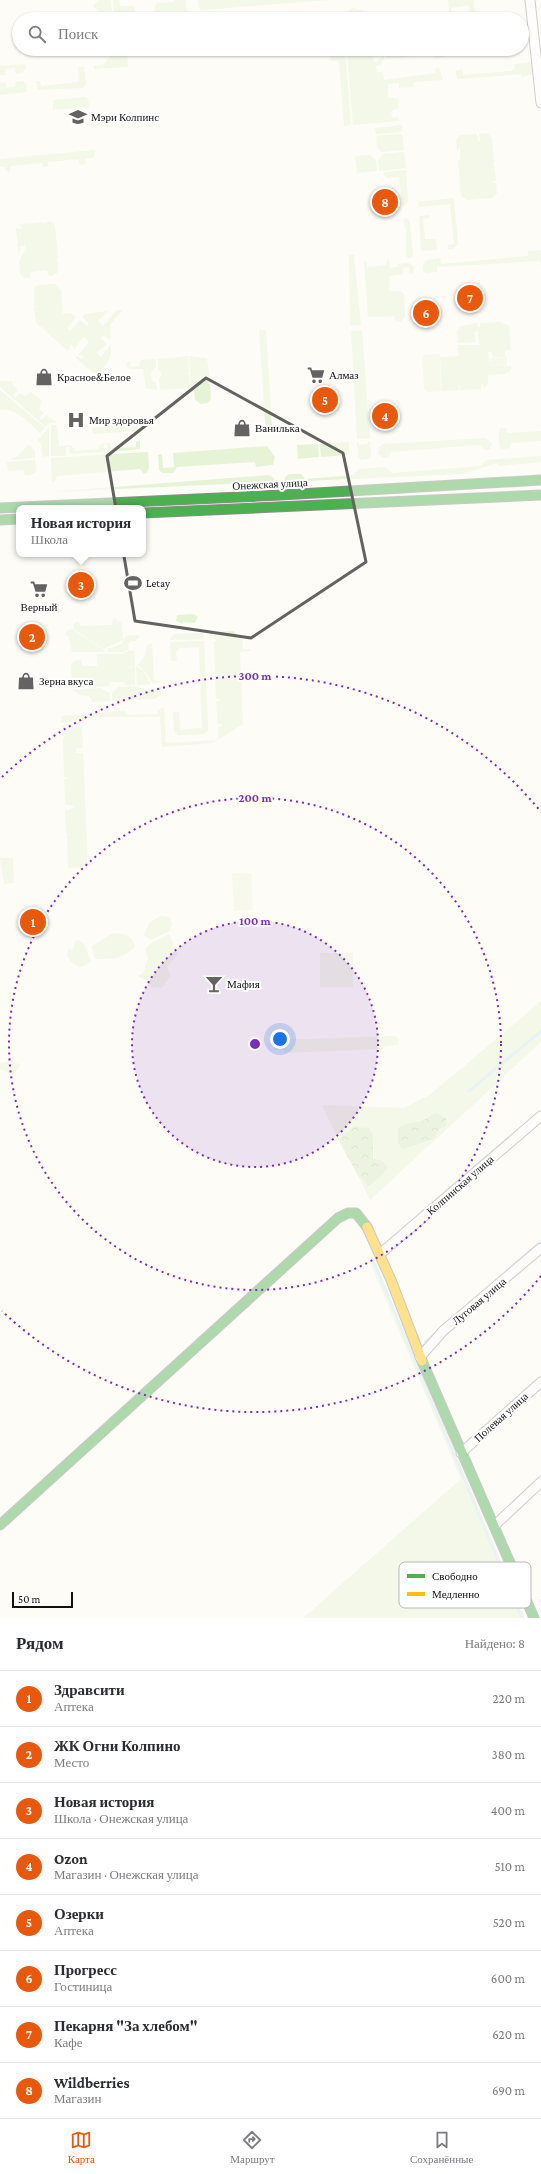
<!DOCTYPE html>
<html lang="ru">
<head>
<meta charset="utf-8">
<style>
  :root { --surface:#fff; --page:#f2f2f3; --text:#2b2b33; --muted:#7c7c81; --line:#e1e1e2; --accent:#ea580c }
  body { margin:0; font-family:"Crimson Pro",serif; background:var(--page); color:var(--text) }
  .scale { position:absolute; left:12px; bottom:10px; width:61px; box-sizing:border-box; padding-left:4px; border:2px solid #111; border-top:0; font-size:11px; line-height:14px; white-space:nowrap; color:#111; -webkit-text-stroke:3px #fff; paint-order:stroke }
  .you { position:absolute; left:280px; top:1039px; width:14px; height:14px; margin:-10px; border:3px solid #fff; border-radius:50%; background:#1a73e8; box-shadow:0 0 0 6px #1a73e833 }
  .badge { display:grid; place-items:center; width:26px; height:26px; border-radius:50%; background:var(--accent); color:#fff; font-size:13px; font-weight:700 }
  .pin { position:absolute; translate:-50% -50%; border:2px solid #fff; box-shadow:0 1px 4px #0006 }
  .popup { position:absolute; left:16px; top:505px; width:130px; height:52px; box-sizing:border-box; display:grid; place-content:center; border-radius:8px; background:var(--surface); filter:drop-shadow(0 1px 3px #0005); font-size:13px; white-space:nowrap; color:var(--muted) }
  .popup b { font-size:15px; color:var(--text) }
  .popup::after { content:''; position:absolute; left:50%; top:100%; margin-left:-8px; border:8px solid transparent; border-top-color:var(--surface) }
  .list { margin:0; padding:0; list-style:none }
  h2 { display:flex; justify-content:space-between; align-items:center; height:52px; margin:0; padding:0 16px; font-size:17px }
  h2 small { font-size:13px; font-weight:400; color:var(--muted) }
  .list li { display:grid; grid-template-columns:26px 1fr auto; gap:12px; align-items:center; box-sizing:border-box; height:56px; padding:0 16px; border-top:1px solid var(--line) }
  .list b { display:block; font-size:15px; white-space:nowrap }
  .list p { margin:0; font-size:13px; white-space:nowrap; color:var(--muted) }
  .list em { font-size:13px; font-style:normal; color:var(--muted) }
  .icon { flex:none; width:22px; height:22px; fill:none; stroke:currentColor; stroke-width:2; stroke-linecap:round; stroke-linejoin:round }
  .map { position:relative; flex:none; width:541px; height:1618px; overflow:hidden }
  .search { position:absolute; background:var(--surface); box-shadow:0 1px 3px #0004; left:12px; right:12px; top:12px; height:44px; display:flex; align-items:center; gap:10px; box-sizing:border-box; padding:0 14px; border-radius:22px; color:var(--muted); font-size:15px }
  .sheet { height:500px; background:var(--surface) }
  nav { display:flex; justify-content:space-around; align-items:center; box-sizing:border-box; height:56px; border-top:1px solid var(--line); background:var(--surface); font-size:11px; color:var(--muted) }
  nav a { display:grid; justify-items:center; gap:2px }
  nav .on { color:var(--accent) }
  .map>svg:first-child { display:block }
</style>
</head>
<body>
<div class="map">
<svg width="541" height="1618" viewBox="0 0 541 1618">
  <defs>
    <pattern id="forest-crowns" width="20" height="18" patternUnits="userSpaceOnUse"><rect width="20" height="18" fill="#d8eac5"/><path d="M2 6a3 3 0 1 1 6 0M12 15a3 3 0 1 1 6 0" fill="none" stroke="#b8c8a8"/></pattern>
  </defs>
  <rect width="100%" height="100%" fill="#fdfcf7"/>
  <path fill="#e7f3d7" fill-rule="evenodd" d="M98,0H111L112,13L114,11L113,0H119L120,6H135V12L128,13V16H136V19H103L112,18V14L102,15L93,6Z
    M175,0H186L187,12L155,14V6L157,3L174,2Z
    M198,0H329L201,10L198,6Z
    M448,0H474L475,13L472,17H467L470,13L469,5L451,8L452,16H466V18L454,19L450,17Z
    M352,8L363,10L366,19H349L348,13Z
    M116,49H130V53L127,54L128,67L94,69V66L103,65Z
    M370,49L375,63L383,55L385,60H381L382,64L376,66L377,72H383L384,80L436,73L435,69L439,67L443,80L414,82L413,87L399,88V83L386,84L388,85V97L399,99L398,108L391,111L392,118L398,117L400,121L353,125L347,51Z
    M432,49H444L447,54L444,57L436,58L433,54L387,59L385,55Z
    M345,51L351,125L344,126L339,61H331L330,52Z
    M532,62L535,74L521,77L522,74L458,79L455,71L462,69L463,75L511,71L514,70L515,64Z
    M25,64L26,69L22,73L16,74L15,68L5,69V75H0V66Z
    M78,67H84L86,84L83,88L38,90L36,81H40L41,86L79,82Z
    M23,81L27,85V92L0,95V83L6,82V88L15,87L16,82Z
    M85,97L88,99L89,107L53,110V100Z
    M402,125V132L376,134L375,128Z
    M487,133L492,138L494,163H491L494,165L496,181L491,182L496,183L497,193L492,198L467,200L461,196L458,160L460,159V147L457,150L456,140L460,135L477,134L478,141H480L479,134Z
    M402,134L404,150L382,152L377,147L376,136Z
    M95,150L94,157L85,159L86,163L82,165L79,164V159L48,162V166L43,167L42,163L11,166L9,172L6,171L5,167H0V159Z
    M404,152L406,168L379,171L378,160L383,154Z
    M370,155L376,160L377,171L357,173L355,156Z
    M406,170L408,202L403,207L399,177L386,178L383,172Z
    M454,198L458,244L453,249H448V245L454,244L450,204L419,207L418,202Z
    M429,215L430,218L423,219L425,239H436L437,250L421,251L419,216Z
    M407,218L410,223L413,255L412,257L408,258L406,256V229L403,220Z
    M50,221L55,225L58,259L56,260L58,261V272L52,276L48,275L47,270L31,272L30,278L23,277L20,273L19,259L21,260V255H23L26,245L20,246L19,257L16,228L21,229L22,227L19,225L22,224L44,222L43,224Z
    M541,250V266L540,261L437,267V272L426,273L423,270V265L426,260L440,258L441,264L528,256V251Z
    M349,255H354L361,325L350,326Z
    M387,259L389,260L390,268L398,267V264L408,263L414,266L413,274L409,273V267L403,268V274L389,276L390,291H399L404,294L405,317L400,322L395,320L394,316L368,317L364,261L367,262V267L386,265Z
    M55,284L61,290L63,314L71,313L76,317L67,328L70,331L80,320L87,326L89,323L82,317L85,314L108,311L98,321L103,326L117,310H123L110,325L111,340L103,335L100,338L107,344L96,353L101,357L111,344C112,358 107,363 99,373L92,372L76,358L77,356L81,359L84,356L78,355L89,342L84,337L74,349L71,344L68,351L43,329V326L41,328L36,323L34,307L37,306L34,305V288L38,285Z
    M500,322L509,326L511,349L505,351V357H493L492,352H488L490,367L512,366L510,371L505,374L488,375V384L484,388L482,382L481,389L461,390L460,386H458L459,390L442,391L440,357L459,356L458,345H479L478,331L474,332L475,342L458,343L457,332L460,326L477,323L478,327H480V323Z
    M259,330H266L272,427H269L265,423Z
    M362,330L370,438L357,439L351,331Z
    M188,356L189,372L187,373L189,374L190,388L160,390L159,379L162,374L158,370V359Z
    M189,356L207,358L210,382L208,384H210L211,399L208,403L201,404L195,400L194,388H191Z
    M155,359L156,367L151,373L152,381L156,382L157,390L146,388L143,369H131L127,367L126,363L130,361L131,367L139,366L141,360Z
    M0,381H12L13,386L18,390L13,395L15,398L20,393L25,396L31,392L42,401L39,409L44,413L39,418L41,420L46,415L57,422L50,423L46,427L0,387Z
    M0,390L45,428L40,433C29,423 17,408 0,410Z
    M51,425H57L59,446L71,445L75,451L99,449V446L103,443H110L112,448L136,447V442L140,440V449L107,452V444H104V452L70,454L69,447H66V456H51Z
    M114,425H138V431L93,434L92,428Z
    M49,427V456L43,457L41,444L38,440Z
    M501,428H506L507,433L541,431V441L511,443L510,448L502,449C498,445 497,432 501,428Z
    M484,438L489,440L492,444L490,449L486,451L479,445L391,452L389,457L384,458L378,454L379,447L383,444Z
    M368,441H370L371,456L368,459L361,460L358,456L357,442H359V445L368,444Z
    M349,442V452L347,455L321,457L320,444Z
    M29,444L35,451V458L9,460L16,457Z
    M318,444L319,457L298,459L297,445Z
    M267,446L275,457L273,465L256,467L255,462L177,467L173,473H162L159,470L158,455L162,454L163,468L174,467L173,453Z
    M148,452L149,468L147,473L144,474L140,469L57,476L56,480L52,482L51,458Z
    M541,456V462L498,466L497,463L463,474L284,482L285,477L289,474H301L305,479L354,475L358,469L386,467L392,473L481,466L486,460Z
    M35,460L36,472L31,475H25L23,470L8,471L7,462Z
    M269,475L274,478L275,482L49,492Z
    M194,614L198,617L195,623L183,622V624L176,621L177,615Z
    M114,618L122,624L123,640L103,649L74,629L73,624L78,621L81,626L111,625Z
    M72,629L105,651V652H72L69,637L65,634L68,630Z
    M233,631L242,638L243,649H250V651L240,652L243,724L213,743L162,747L160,717H96L61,723V716L125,711L127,715L158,714V710L164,707L166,743L218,740V727H221V724H218L216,701H220L219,699H216L215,675L218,674H215L214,641H217L213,636L217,632Z
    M201,633L204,635V639L170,640V638L175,634Z
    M140,635L136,641H131L128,644L129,649L123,652H107L108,649L121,644L126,636Z
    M204,641L208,730L204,734L178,735L174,731L173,712H179L180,730L202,728L199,647L179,648L178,651H176L177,661H171L170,642Z
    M152,643L154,680L161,682L153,684L144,670L138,665L145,656L147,645Z
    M130,650L134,651L135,665L123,671L135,666V685H125L124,682H110L109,686L72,688L71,665L75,660H81L82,666H97V654H123Z
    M136,666L143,671L151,684L137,685Z
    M133,686L151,691L161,686V694L155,699L112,701V693L118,687Z
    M100,688L110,693V701L93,702L89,696L80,695L72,690Z
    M62,725L82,727L83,748H76V753H83L88,867L68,868L67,835H70L66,834L65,811L73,808V806L65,804L64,779H67V778L64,777L63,741L65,734L62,731Z
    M0,858H13L14,883L4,884Z
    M160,916L169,917L172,923L170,931L150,940L144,935L149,923Z
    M119,933C128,935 132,937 135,946C125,959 111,959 95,959L92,946L111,934Z
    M169,934L178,954L167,967L171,975L162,988L151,987L147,981L137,976L143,973L148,959L145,949L150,944Z
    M78,940L84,944L91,961L86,965L80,967L71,962L67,955L69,947L71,950L73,949L75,941Z
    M320,953H353V987H320Z
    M541,1001V1042L370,1200L358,1176L364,1180L369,1187L375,1181L373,1135L354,1127L338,1139L322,1105L404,1108L431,1094ZM422,1121L439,1129L434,1139L403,1149L406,1124Z
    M395,1036L399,1039L397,1045L385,1046L383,1049L284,1053V1050H274V1043L276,1040Z
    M13,1061L20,1065L14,1074L8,1073L0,1069V1063Z
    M374,1258L525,1618H303L461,1479L369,1260Z"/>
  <path fill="url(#forest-crowns)" d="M436,1113L446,1118V1126L439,1129L434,1139L403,1149L398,1143V1128L406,1124L422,1121Z
    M354,1127L369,1128L373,1135V1159L381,1160L388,1167L381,1176L368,1187L364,1180L358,1176L338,1139Z"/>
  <path fill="#f0f6e1" d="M440,354L441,391L428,392L424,388L422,359L424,355Z
    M507,357V366L490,367V358Z
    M232,873H251L253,910L234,911Z"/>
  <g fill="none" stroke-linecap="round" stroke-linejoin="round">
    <path stroke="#cde8f7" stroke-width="2.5" d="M469,1091L541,1031
      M372,1258L522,1618
      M493,1283L541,1241
      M425,1342L437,1332
      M540,1601L541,1600"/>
    <g stroke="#979795" stroke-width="11">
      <path id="street" d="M530,0L541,103
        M380,1254L541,1116
        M420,1357L443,1331L541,1248
        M461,1453L541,1382
        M495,1525L541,1482"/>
    </g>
    <g stroke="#8e8d8b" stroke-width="11">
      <path id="fast" d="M0,508L281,495L541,480
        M143,513L541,495
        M0,520L19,519
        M422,1361L534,1618
        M0,1525L338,1218L348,1213H356L367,1227"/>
    </g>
    <g stroke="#8e8d8b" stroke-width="11">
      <path id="slow" d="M367,1227L391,1280L422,1361"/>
    </g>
    <use href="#street" stroke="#fffffe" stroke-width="9"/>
    <use href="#fast" stroke="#4caf50" stroke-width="9"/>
    <use href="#slow" stroke="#ffc107" stroke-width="9"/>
  </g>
  <path d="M0 0H541V1618H0ZM206,378L343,453L366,562L251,638L135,621L107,456Z" fill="#fdfcf7" fill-opacity=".55" fill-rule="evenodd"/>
  <path fill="none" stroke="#646362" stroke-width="3" stroke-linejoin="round" d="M206,378L343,453L366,562L251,638L135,621L107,456Z"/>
  <circle cx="255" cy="1044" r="123" fill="#7b2cbf" fill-opacity=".12"/>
  <g fill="none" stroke="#7b2cbf" stroke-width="2" stroke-dasharray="2 4">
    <circle cx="255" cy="1044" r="123"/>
    <circle cx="255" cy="1044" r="246"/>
    <path d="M541 1276A368 368 0 0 1 2 1311M2 777A368 368 0 0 1 541 812"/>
  </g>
  <defs>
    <g id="school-bare" transform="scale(1.38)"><path d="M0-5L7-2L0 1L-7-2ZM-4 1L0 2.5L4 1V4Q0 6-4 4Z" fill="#646362" stroke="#fff" stroke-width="2.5" paint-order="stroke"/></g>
    <g id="supermarket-bare" transform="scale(1.38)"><path d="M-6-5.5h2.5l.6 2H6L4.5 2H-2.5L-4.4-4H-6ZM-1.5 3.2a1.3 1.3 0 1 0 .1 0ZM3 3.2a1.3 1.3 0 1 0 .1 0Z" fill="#646362" stroke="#fff" stroke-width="2.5" paint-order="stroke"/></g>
    <g id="shop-bare" transform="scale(1.38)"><path d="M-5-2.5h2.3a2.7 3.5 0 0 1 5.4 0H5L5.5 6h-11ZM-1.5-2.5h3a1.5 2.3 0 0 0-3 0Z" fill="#646362" stroke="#fff" stroke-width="2.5" paint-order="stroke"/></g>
    <g id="hospital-bare" transform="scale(1.38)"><path d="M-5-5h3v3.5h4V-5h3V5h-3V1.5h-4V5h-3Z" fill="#646362" stroke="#fff" stroke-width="2.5" paint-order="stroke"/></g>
    <g id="stadium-bare" transform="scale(1.38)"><path d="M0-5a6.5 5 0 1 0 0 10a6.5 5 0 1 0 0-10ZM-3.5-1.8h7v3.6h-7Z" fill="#646362" stroke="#fff" stroke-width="2.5" paint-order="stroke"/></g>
    <g id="bar-bare" transform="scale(1.38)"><path d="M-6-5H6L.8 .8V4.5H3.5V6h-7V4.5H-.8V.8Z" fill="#646362" stroke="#fff" stroke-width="2.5" paint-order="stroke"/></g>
  </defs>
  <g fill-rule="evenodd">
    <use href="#school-bare" x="78" y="117"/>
    <use href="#supermarket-bare" x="316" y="375"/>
    <use href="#shop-bare" x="44" y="377"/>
    <use href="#hospital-bare" x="76" y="420"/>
    <use href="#shop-bare" x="242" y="428"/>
    <use href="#stadium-bare" x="133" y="583"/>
    <use href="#supermarket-bare" x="39" y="589"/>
    <use href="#shop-bare" x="26" y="681"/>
    <use href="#bar-bare" x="214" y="984"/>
  </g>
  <g text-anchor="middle" stroke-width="4" stroke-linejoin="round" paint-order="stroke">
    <g font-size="11" fill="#111" stroke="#fff" text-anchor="start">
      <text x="91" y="121">Мэри Колпинс</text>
      <text x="329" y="379">Алмаз</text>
      <text x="57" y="381">Красное&amp;Белое</text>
      <text x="89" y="424">Мир здоровья</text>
      <text x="255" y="432">Ванилька</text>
      <text x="146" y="587">Letay</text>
      <text x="39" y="611" text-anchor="middle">Верный</text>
      <text x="39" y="685">Зерна вкуса</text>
      <text x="227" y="988">Мафия</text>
    </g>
    <g font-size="11" fill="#111" stroke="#fff">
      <text transform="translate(270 484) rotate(-3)" y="4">Онежская улица</text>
      <text transform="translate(460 1185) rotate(-41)" y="4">Колпинская улица</text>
      <text transform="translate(479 1301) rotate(-40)" y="4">Луговая улица</text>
      <text transform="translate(501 1417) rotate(-42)" y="4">Полевая улица</text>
    </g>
  </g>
  <rect x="399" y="1562" width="132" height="46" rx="6" fill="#fff" stroke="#b8b8b8" stroke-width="1"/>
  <rect x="407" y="1574" width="18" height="4" fill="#4caf50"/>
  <rect x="407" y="1592" width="18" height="4" fill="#ffc107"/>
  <g font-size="11" fill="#111">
    <text x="432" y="1580">Свободно</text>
    <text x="432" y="1598">Медленно</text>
  </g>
  <circle cx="255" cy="1044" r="6" fill="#7b2cbf" stroke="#fff" stroke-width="2"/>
  <g font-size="12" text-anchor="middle" font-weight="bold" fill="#7b2cbf" stroke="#fff" stroke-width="4" stroke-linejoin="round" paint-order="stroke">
    <text x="255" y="680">300 m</text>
    <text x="255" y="802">200 m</text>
    <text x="255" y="925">100 m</text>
  </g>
</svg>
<div class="scale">50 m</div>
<div class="you"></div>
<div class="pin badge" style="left:33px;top:922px">1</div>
<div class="pin badge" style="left:32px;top:637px">2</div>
<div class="pin badge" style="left:81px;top:585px">3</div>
<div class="popup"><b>Новая история</b>Школа</div>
<div class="pin badge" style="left:385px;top:416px">4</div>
<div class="pin badge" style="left:325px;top:400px">5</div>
<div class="pin badge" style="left:426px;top:313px">6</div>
<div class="pin badge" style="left:470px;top:298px">7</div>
<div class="pin badge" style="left:385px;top:202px">8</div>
<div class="search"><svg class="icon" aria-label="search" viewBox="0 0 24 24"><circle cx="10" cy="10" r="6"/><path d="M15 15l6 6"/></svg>Поиск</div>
</div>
<section class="sheet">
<h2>Рядом<small>Найдено: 8</small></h2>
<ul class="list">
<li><span class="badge">1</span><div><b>Здравсити</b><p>Аптека</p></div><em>220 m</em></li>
<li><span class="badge">2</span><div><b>ЖК Огни Колпино</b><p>Место</p></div><em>380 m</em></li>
<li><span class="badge">3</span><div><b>Новая история</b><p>Школа · Онежская улица</p></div><em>400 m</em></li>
<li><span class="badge">4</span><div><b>Ozon</b><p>Магазин · Онежская улица</p></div><em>510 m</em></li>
<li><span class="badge">5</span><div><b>Озерки</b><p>Аптека</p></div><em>520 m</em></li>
<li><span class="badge">6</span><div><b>Прогресс</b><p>Гостиница</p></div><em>600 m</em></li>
<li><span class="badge">7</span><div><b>Пекарня &quot;За хлебом&quot;</b><p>Кафе</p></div><em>620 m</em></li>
<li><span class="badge">8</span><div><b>Wildberries</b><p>Магазин</p></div><em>690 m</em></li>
</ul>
</section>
<nav>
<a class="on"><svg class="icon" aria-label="map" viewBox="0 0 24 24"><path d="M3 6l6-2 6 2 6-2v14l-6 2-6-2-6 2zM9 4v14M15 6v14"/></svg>Карта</a>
<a><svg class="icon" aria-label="directions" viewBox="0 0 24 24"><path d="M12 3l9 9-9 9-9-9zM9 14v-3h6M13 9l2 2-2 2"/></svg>Маршрут</a>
<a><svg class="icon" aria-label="saved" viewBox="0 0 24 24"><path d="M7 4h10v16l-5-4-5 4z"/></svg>Сохранённые</a>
</nav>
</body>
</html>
